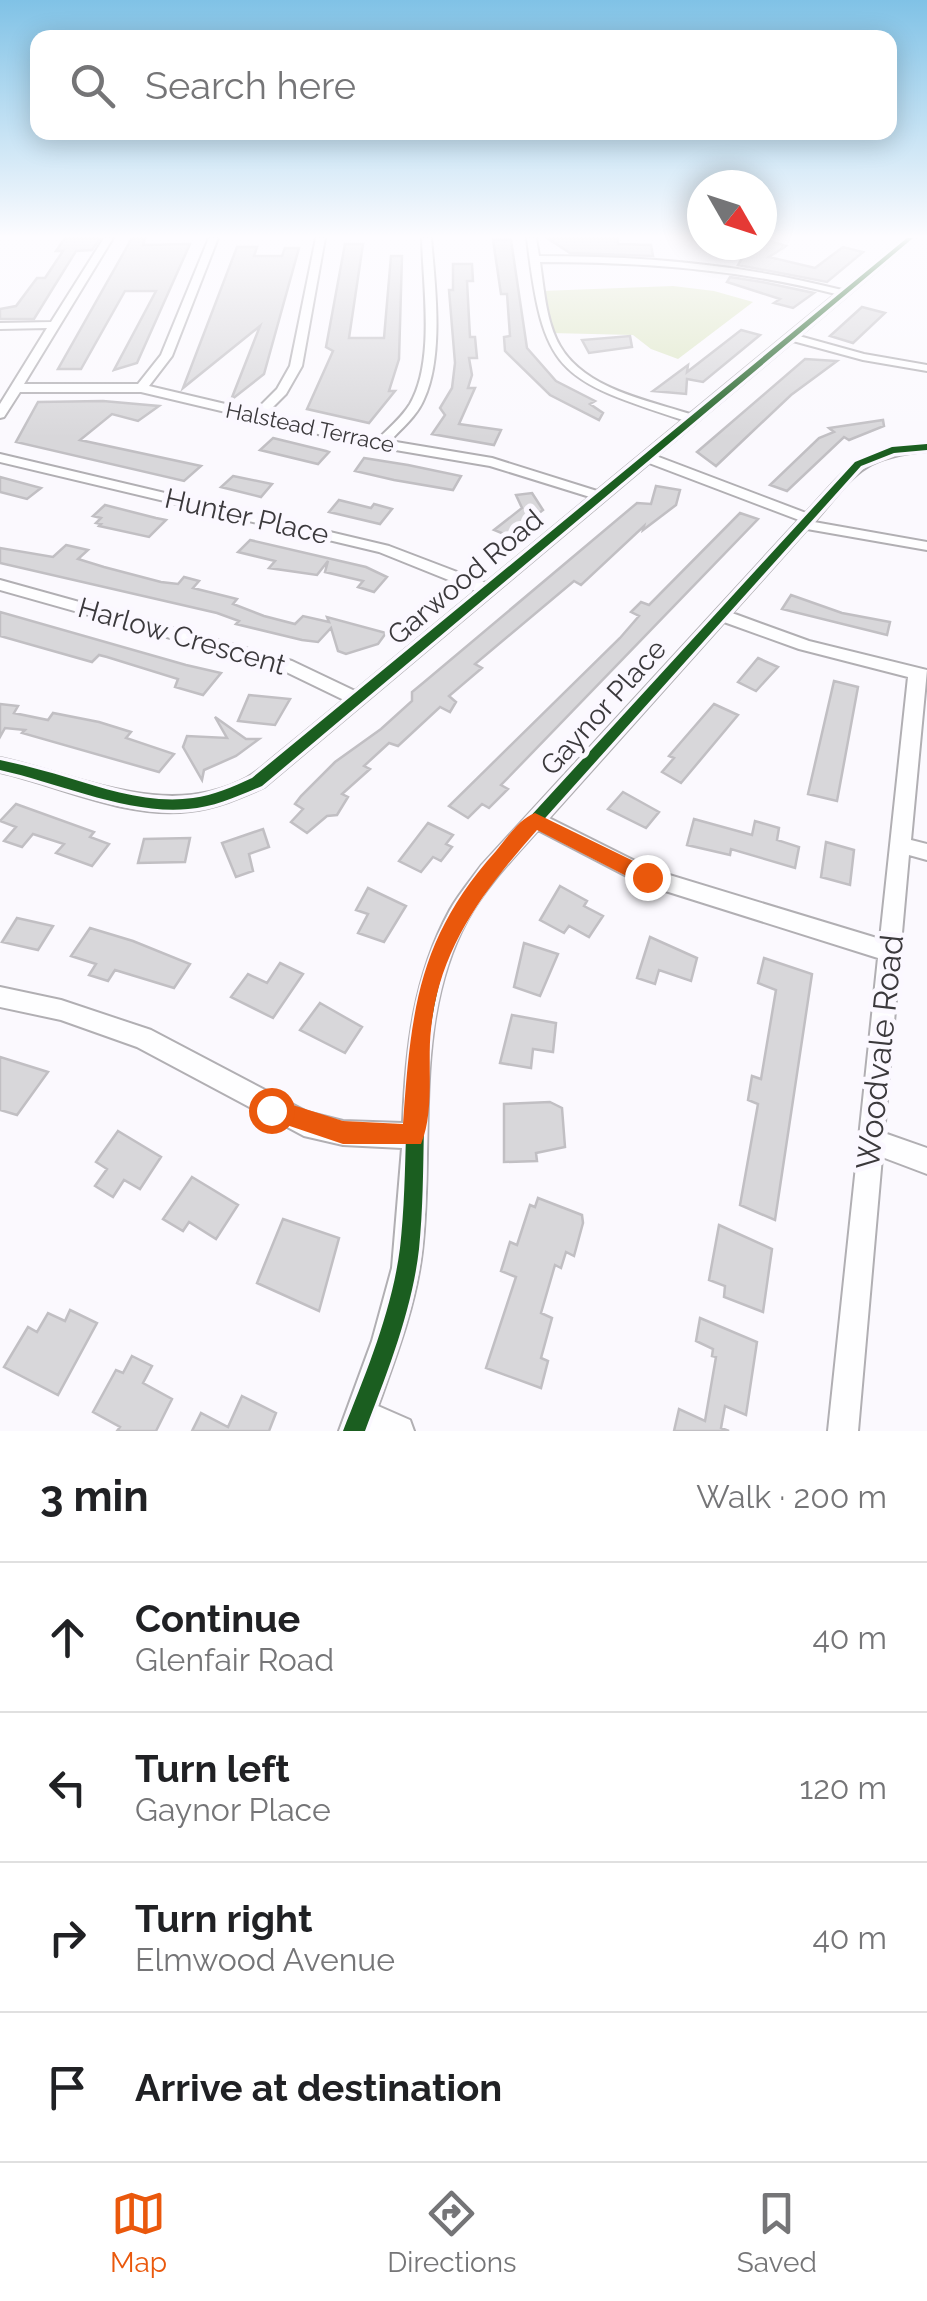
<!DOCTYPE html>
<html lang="en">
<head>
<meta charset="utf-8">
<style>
  :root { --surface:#fff; --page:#f2f2f2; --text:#202124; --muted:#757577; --line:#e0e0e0; --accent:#ea580c }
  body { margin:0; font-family:Raleway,sans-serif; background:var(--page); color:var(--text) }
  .compass { position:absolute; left:687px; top:170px; width:90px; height:90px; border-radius:50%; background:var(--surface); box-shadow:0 5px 25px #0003; rotate:129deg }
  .stop { position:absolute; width:30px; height:30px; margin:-22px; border:8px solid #ea580c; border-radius:50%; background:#fff }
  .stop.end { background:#ea580c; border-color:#fff; box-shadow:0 2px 10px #0008 }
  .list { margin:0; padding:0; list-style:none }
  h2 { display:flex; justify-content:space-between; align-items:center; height:130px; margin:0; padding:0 40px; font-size:42px }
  h2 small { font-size:32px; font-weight:400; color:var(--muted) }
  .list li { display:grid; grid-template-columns:65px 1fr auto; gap:30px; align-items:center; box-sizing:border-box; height:150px; padding:0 40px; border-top:2px solid var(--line) }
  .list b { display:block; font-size:38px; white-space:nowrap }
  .list p { margin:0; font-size:32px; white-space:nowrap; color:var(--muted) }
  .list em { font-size:32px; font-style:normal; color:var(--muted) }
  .icon { flex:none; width:55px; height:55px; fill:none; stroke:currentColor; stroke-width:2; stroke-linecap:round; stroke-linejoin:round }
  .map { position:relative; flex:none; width:927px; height:1431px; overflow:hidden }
  .search { position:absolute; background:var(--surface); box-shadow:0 5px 25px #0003; left:30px; right:30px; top:30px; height:110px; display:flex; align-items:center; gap:25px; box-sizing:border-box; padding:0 35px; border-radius:20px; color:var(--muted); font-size:38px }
  .sheet { height:730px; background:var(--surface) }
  nav { display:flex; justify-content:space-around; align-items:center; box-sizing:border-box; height:140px; border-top:2px solid var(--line); background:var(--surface); font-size:28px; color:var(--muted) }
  nav a { display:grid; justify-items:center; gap:5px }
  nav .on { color:var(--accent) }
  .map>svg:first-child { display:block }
</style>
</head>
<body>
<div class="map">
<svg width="927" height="1431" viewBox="0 0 927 1431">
  <rect width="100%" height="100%" fill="#fbf9fe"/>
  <path fill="#dee7c6" d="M673,286L714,291L753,302L678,359L651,349L633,335L551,333L542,291Z"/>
  <path fill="#d8d7da" stroke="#c1bfc3" stroke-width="2.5" d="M65,238H100L92,250L76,251L34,319H0V309L16,306L37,278H45L63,251H56Z
    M132,238H145L143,245L190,244L137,363L114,370L156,291H125L81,369H58Z
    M547,238H618V244L651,245L653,256L570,253Z
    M493,240H511L527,348L556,381L595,401L590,404L603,413L599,420L550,395L505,351L504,337L510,336L507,294H501Z
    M766,240L786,246L769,257L815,268L843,247L863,252L827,282L738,265L747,250Z
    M345,244H363L349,338H384L391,256H402L399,359L389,391H395L369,423L307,409L333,351L326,347Z
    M237,247H257L254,256H282L285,248H299L264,374L231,400L260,326L183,388Z
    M453,264H472L473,281H467L470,337H475L477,358H469L472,375L468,388H475L459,424L501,430L494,445L432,434L445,415L440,408L452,388L455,363L449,290H453Z
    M730,277L762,282L814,293L793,308L774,303L780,299L727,282Z
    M862,307L885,313L853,343L830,336Z
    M741,330L760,335L703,382L687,379L686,394L653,391L688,365L687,372Z
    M630,336L632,347L589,353L582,340Z
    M805,359L837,361L791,395L716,466L697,452Z
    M103,401L159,406L138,421L112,414L80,440L201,466L184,481L16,442L38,402Z
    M883,420L884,426L849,440L844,437L787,491L770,485L819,438L834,432L829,428Z
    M273,438L326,451L329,452L318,464L260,450Z
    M364,458L408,465L461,476L453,490L394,480L355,471Z
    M233,476L272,484L261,497L221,487Z
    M0,477L41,488L27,499L0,492Z
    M656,486L680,490L676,505L643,530L644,526L581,585L574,581L475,664L482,668L449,696L456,702L450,712L440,707L398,746L389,743L364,766L370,769L342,794L348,797L337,815L327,816L307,833L291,822L303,809L295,804L301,796L335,762L381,729L412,701V692L423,683L637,503L651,504Z
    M532,493L543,510L509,536L494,530L522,508L516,495Z
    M339,500L371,508L374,504L392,509L380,524L329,512Z
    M105,505L156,518L166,520L149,537L99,526L101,524L96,523L101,518L93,516Z
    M740,513L758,519L501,785L508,789L489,808L482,804L468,818L449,806L620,638L639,616L631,612L641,602L649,605Z
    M250,540L366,567L387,577L374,592L358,587L363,581L325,572L328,561L317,575L269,568L275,561L238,552Z
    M66,545L88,550L78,559L104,567L161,582L178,584L184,577L199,581L193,588L237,599L233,604L264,616L295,624L303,616L329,622L327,617L386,633L378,644L346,654L338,651L331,628L318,642L302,640L236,624L239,621L217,613L0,563V548L53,557Z
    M791,595L842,613L890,622L887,635L782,609Z
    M0,612L186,665L221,673L203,695L175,687L178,679L107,657L99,655L92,662L0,636Z
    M758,658L778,667L756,691L738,682Z
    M834,681L858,687L837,801L808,794Z
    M249,695L290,699L275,725L238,721Z
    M0,704L18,706L14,713L48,720L53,713L99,722L131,732L126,738L174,754L159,772L22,733L25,730L5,728L0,737Z
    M714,704L738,715L681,783L662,772L674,758L669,756Z
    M215,717L246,739H259L236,756L204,770L202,780L183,747L187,736L227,738Z
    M623,792L659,812L646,828L608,809Z
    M16,804L94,832L90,837L109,844L92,866L56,853L64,844L33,834L22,847L4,841L16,827L0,821Z
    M694,819L752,835L755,821L779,828L777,840L799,847L795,868L731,849L730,855L687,845Z
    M428,823L453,835L446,844L452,847L441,861L433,857L421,872L399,861Z
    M263,829L269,847L249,854L253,871L236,877L222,843Z
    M190,838L185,862L138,863L144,839Z
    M826,842L854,850L850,885L821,877Z
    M560,886L587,901L584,906L603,916L589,937L569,926L564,933L540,920Z
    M368,888L406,906L384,942L358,933L368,914L356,910Z
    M17,918L53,926L38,950L2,942Z
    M90,928L133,941L190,964L174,988L115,970L108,981L89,975L96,964L71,956Z
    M650,937L697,958L691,981L659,970L655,984L637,978Z
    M524,943L558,954L540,996L514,987Z
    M764,958L812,974L775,1220L740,1205L758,1104L748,1100L752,1076L761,1079L776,990L758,983Z
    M280,963L303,974L273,1018L231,997L248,974L267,983Z
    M320,1003L362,1027L345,1053L300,1030Z
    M512,1015L556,1023L553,1052L533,1049L531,1068L500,1063Z
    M0,1057L48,1072L17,1115L0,1110Z
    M550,1102L562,1108L565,1147L536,1153L537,1161L504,1162V1104Z
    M118,1131L161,1157L140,1189L124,1180L113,1197L95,1186L107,1169L96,1162Z
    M192,1177L238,1205L216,1239L189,1222L183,1231L163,1219Z
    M538,1198L582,1215L583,1223L574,1256L566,1252L561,1268L555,1265L541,1313L552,1318L541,1358L548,1361L541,1388L486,1368L516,1277L501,1271L510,1242L517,1245L530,1205L535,1207Z
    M283,1219L339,1238L319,1311L257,1283Z
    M719,1225L772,1249L763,1312L724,1297L725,1286L709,1280Z
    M70,1310L97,1323L58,1395L4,1367L28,1327L37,1332L48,1313L65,1321Z
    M700,1318L757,1342L746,1415L725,1406L721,1428L729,1431H674L679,1409L705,1421L716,1357L712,1356L713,1349L696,1341Z
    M132,1356L152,1366L143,1383L172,1399L156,1431H117L120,1427L93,1412L116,1370L123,1373Z
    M242,1396L276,1413L269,1431H192L201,1413L228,1427Z"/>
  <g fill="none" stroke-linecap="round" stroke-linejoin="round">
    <g stroke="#b1afb3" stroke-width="4">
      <path id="minor" d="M104,238H113L24,384H138L161,355L209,238H218L172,356L149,386L255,411L277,389L290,366L316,238H325L302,366L286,394L266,414L378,439C389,428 402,417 410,404C435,361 423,287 422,238H431C435,285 444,355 424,399C417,416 402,428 390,441L492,458L597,491L683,420C557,379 543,373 527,238H536L539,256C643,256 741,264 842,290L905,238H915L799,336L864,354L927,365V371L863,360L793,341L656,456L806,513C851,464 857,449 927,443V451C860,457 855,475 814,522L927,542V550L807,529L732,613L809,641L927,670L911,840L927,844V860L909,855L884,1133L927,1148V1174L882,1157L858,1431H828L878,958L640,883L538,830C512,859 485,887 467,920C412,1021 435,1142 422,1251C416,1304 396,1356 378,1406L410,1420L414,1431H339L372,1341L392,1268L402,1148L343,1145L304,1136L137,1047L61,1020L0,1007V987L61,1000L151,1030L307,1112L343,1121L403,1123C406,1049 414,976 450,910C459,894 471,880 482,865L799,520L649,463L264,787C240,798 216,808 190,811C126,819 61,786 0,772V758C81,776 167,821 247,778C258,772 268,762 278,754C300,736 322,718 344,700L280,669L0,590V580L292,661L355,691L476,591L379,552L0,462V454L389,546L486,583L590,497L490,466L360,444L141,392H20L4,417L0,418V404L47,328L0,329V323L51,322ZM540,262C641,262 738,269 836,294L690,414C647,400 585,389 560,346C546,322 544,289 540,262ZM724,622L799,649L908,677L880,939L653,870L549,818Z"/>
    </g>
    <use href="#minor" fill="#fefeff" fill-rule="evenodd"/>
    <g stroke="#fbf8ff" stroke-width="7">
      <path id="cycleway" d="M907,238H913L262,786C238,796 215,807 188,809C130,815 58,783 0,770V760C23,765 46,771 69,778C108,790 151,804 193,798C214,795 233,787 252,778Z
        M927,444V450L894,453L861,466L494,875C475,903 456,929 446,961C415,1054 429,1153 419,1249C412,1311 387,1373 365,1431H343C366,1373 392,1311 400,1248C411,1153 398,1051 431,960C443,925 463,896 484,867L855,462L892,447Z"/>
    </g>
    <use href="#cycleway" fill="#1b5e20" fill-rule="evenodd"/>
  </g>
  <linearGradient id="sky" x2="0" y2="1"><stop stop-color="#80c2e6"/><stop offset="0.54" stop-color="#fdfcff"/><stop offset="1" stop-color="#fdfcff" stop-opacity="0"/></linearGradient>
  <rect width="927" height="438" fill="url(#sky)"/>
  <path fill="#ea580c" d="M535,813L654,871V883H640L537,830C485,889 439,948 431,1029C427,1064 435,1111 421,1144H343L263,1117L260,1110L271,1098L343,1121L403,1124C411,1011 418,938 496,851C507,838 519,819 535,813Z"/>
  <g text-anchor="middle" stroke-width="10" stroke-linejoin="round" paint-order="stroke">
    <g font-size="22" fill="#3b393c" stroke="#fbf8ff">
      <text transform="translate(310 427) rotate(12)" y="8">Halstead Terrace</text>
    </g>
    <g font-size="28" fill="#3b393c" stroke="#fbf8ff">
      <text transform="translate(247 516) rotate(13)" y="10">Hunter Place</text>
      <text transform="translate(465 577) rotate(-40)" y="10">Garwood Road</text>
      <text transform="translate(182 636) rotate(16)" y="10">Harlow Crescent</text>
      <text transform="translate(603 707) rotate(-48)" y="10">Gaynor Place</text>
    </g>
    <g font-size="32" fill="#3b393c" stroke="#fbf8ff">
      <text transform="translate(880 1052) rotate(-84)" y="11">Woodvale Road</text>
    </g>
  </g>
</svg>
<svg class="compass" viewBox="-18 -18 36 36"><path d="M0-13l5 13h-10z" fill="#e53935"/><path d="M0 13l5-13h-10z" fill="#757577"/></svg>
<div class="stop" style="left:271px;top:1110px"></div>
<div class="stop end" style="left:647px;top:877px"></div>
<div class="search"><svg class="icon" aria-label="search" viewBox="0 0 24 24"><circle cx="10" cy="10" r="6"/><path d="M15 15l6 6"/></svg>Search here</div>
</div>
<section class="sheet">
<h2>3 min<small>Walk · 200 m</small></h2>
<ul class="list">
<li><svg class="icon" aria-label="ahead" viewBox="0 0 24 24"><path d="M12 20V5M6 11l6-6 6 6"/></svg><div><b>Continue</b><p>Glenfair Road</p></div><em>40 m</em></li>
<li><svg class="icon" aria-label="left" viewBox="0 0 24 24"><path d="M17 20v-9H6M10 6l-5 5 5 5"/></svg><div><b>Turn left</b><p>Gaynor Place</p></div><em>120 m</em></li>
<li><svg class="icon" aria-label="right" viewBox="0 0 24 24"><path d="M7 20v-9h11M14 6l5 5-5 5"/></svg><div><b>Turn right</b><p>Elmwood Avenue</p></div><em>40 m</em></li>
<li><svg class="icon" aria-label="arrive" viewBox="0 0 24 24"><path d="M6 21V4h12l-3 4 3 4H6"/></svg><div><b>Arrive at destination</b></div></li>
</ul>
</section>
<nav>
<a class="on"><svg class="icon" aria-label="map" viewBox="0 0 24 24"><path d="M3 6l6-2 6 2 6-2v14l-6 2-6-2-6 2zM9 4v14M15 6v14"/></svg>Map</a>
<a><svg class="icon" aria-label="directions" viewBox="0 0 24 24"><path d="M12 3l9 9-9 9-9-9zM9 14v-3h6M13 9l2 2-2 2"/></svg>Directions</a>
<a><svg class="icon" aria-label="saved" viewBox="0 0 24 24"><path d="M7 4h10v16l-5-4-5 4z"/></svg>Saved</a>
</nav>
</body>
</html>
